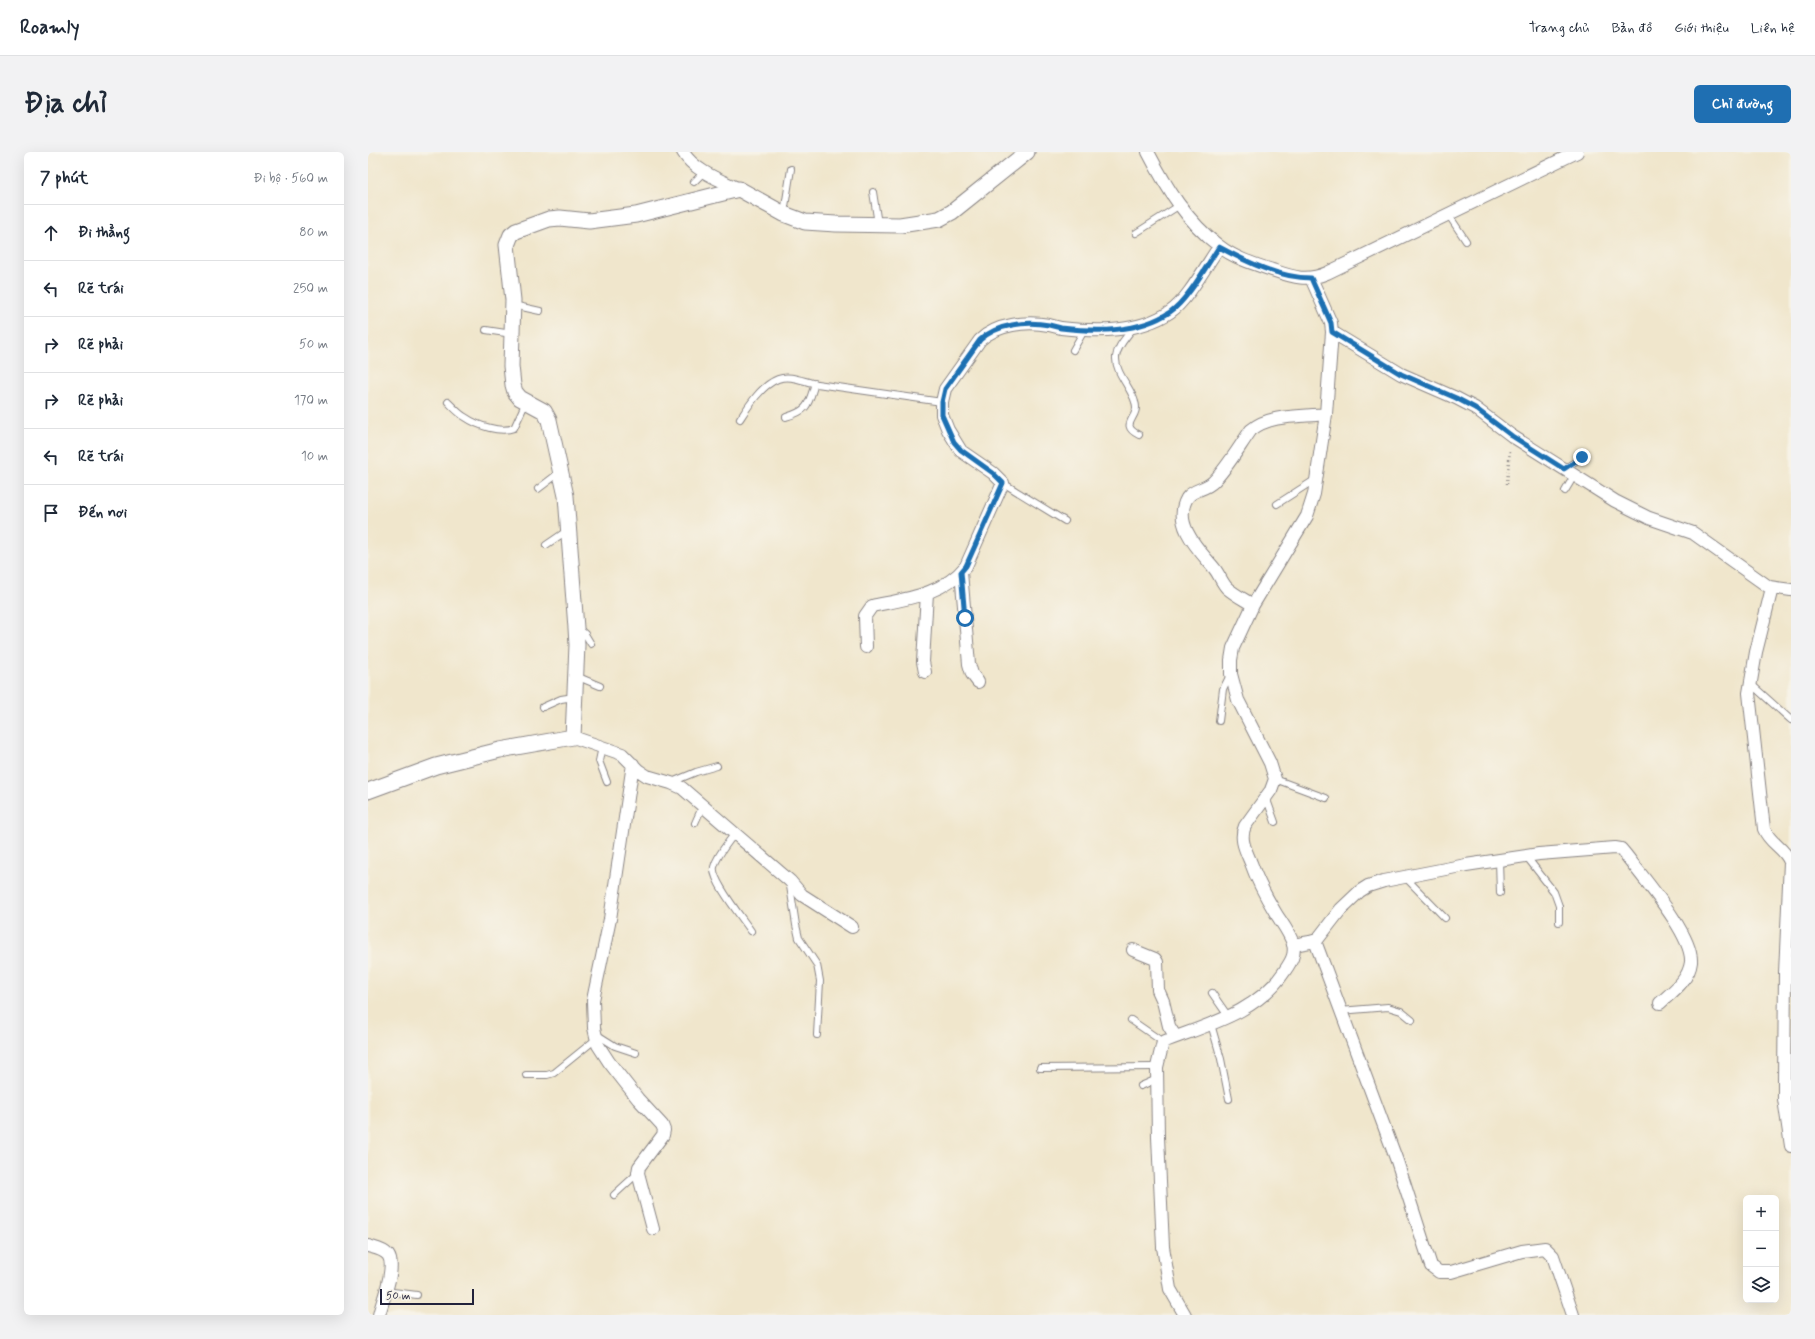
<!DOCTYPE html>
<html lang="vi">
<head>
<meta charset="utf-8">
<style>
  :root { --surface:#fff; --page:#f2f2f3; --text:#1f2937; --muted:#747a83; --line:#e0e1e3; --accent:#1f6fb2 }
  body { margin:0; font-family:Mynerve,sans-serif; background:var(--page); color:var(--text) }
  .controls { position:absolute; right:12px; bottom:12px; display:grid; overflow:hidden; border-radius:6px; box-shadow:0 4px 16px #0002 }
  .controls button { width:36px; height:36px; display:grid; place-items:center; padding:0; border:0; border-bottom:1px solid var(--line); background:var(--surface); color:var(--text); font:20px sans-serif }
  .scale { position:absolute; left:12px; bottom:10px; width:94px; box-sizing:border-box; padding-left:4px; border:2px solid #22223b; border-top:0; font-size:11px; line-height:14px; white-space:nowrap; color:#22223b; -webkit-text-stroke:3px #f7f3e8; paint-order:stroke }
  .stop { position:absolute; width:12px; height:12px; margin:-9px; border:3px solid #1f6fb2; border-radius:50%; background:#fff }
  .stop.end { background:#1f6fb2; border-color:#fff; box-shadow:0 1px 4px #0008 }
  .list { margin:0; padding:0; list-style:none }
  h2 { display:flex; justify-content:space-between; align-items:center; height:52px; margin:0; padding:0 16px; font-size:17px }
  h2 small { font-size:13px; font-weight:400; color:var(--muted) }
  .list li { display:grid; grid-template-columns:26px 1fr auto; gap:12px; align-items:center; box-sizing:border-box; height:56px; padding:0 16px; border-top:1px solid var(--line) }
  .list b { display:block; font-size:15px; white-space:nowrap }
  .list em { font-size:13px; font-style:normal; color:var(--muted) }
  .icon { flex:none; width:22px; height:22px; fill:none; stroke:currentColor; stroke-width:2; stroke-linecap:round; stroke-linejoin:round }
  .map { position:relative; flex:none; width:1423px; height:1163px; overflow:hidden; border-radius:6px }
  header { display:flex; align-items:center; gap:24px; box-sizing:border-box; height:56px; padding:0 20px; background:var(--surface); border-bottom:1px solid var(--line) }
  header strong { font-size:19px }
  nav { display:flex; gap:22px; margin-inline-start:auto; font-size:14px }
  .intro { display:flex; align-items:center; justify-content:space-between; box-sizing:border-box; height:96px; padding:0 24px }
  h1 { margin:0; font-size:28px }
  .button { padding:10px 18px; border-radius:6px; background:var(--accent); color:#fff; font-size:14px; font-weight:700 }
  main { display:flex; gap:24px; padding:0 24px }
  aside { flex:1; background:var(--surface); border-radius:6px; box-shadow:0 4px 16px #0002 }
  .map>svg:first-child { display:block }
</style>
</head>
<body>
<header>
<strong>Roamly</strong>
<nav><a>Trang chủ</a><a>Bản đồ</a><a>Giới thiệu</a><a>Liên hệ</a></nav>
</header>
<div class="intro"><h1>Địa chỉ</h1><a class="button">Chỉ đường</a></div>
<main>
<aside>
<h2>7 phút<small>Đi bộ · 560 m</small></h2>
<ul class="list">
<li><svg class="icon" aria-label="ahead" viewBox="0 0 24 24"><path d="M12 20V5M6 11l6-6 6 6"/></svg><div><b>Đi thẳng</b></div><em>80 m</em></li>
<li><svg class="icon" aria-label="left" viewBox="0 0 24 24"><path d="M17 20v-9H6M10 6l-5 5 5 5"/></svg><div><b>Rẽ trái</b></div><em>250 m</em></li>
<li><svg class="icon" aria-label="right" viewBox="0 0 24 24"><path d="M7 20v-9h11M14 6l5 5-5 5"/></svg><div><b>Rẽ phải</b></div><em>50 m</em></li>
<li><svg class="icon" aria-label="right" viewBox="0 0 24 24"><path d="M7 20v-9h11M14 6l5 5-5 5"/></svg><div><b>Rẽ phải</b></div><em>170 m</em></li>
<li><svg class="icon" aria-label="left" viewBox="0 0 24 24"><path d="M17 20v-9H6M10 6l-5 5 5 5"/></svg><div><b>Rẽ trái</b></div><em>10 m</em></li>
<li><svg class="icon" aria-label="arrive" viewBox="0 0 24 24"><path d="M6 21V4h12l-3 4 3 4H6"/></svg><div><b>Đến nơi</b></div></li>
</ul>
</aside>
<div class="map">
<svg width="1423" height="1163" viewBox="0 0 1423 1163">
  <rect width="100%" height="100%" fill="#f7f3e8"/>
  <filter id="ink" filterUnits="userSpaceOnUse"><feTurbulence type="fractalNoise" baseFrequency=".025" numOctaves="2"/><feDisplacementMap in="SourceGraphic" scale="8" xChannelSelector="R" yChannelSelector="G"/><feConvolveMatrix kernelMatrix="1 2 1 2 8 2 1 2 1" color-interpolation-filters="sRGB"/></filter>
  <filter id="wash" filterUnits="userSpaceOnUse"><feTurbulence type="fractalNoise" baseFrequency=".012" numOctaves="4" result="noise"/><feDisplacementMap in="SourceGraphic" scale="16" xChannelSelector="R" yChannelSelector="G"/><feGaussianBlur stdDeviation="0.9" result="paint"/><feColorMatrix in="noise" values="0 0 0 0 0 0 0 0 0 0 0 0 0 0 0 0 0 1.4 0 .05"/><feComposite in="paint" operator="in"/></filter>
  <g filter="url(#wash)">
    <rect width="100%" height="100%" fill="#f0e6cc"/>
  </g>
  <g filter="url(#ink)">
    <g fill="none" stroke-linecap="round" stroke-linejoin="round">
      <g stroke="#898484" stroke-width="8">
        <path id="service" d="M326,30L336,20
          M505,40L510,72
          M416,61L423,17
          M1080,62L1098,89
          M768,81L812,53
          M145,153L172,159
          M765,176C759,185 749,194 748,205C747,221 763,235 767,250C773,266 749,272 771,283
          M118,178L144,182
          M705,198L717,177
          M80,250C85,255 91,262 97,265C110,274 132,281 146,276L158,250
          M418,265C441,258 440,253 447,231
          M372,267C381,253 394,233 410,227C423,222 436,230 449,232C490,238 532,244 574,250
          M1196,317L1214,305
          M635,331L697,369
          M170,337L191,321
          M1197,339L1206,324
          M909,352L948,327
          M178,393L200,378
          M210,476L217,482L223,492
          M208,524L232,534
          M1383,532L1423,568
          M175,555L193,547L206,545
          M851,569L855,537L862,523
          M234,595L231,609L239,630
          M907,627L958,646
          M304,630L328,620L349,614
          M898,645L907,670
          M327,671L335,653
          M367,681C360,691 349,703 346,715C343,728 375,767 383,779
          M1158,704L1186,740L1191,754V770
          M1131,708L1132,741
          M1036,724L1077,766
          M422,734L428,773L431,786L449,813L452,829L449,883
          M844,841L860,864
          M972,859L1020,855L1033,859L1044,868
          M763,868L795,890
          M843,872L853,907L861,947
          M228,882L247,894L268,901
          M672,916L789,915
          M158,923H179L186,921L228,887
          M773,934L789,927
          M246,1043L270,1021
          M17,1139L49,1143"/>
      </g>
      <g stroke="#898484" stroke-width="14">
        <path id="minor" d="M315,0C326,19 352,28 371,37
          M780,0C798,35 819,70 851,94C866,106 886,112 904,118C925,125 938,130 959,121L1209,0
          M964,180L1033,222L1088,246L1107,256L1144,284L1247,349L1281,366L1325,381L1401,435L1423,438
          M593,420L601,512L604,522L610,530
          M1404,436L1388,500L1381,541L1396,677C1402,692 1417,696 1422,710L1417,821L1416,930V947L1423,994
          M885,453C877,448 867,443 859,436C854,431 851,422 846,416C831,398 804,372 819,346C825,337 837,338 845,330C859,316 871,295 883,278C902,262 933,265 958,262
          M498,495L497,464L504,454C537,447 575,443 598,414L635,331L625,321L593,299L580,278L574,263V250L577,237L612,188C629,172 658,169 681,173C685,174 689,175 693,176C728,180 771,181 802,160C819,149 839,112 851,95
          M557,520L555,510L559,441
          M205,585L254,602L270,618L279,624L303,631L314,636L422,729L434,743L484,775
          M265,612L242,767L225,848L226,876L230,893L241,910L270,947L294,973L296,978L295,983L271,1015L270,1021L285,1077
          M947,789L1029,1009L1063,1114L1071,1120H1083L1154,1099L1177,1096L1185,1104L1205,1163
          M925,793L942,790L949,788L973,757L992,739L1000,734L1016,729L1098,713L1171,702L1247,696L1253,697L1258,703C1275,726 1325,783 1323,810C1321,828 1304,840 1292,851
          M765,798L787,807L789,810L790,838L795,849L801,874L807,884
          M0,1094C6,1096 15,1097 20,1103C29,1115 14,1149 11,1163
          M817,1163L802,1137L795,1095L790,985L789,915L795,890C838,873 889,861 916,820C922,811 928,803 925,792C922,781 913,770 907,760C898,745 889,728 883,711C878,699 871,687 877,674L903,638L907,627L902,611L870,548L863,522V508L865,496L885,453L939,364L946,342L958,262L964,180L963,171L943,126"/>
      </g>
      <g stroke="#898484" stroke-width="17">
        <path id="tertiary" d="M0,639L68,614L132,598L205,585L209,493L208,476L198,344L181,268L176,259L152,246L147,240L145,233L143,214L145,148L139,93L143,83L148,79L181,67L192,66L221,69L268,63L371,37L416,62L437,70L468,72L532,73L571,67L584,60L659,0"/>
      </g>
      <path stroke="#898484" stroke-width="2.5" stroke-dasharray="1 3" stroke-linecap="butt" d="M1139,332L1142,297"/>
      <use href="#service" stroke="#fff" stroke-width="6"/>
      <use href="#minor" stroke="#fff" stroke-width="12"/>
      <use href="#tertiary" stroke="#fff" stroke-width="15"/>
    </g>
  </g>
  <g fill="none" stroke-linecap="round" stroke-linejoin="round" filter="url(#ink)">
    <path stroke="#1f6fb2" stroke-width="5" d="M597,466L593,420L598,414L635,331L625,321L593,298L586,290L574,263V250L577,237L612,188C629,172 658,169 681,173C685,174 689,175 693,176C728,180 771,181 802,160C819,149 839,113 851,95C879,110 911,126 943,126L963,171L964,180L1033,222L1088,246L1107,256L1144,284L1196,317L1214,305"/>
  </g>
</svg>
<div class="controls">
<button>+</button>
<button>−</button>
<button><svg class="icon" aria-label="layers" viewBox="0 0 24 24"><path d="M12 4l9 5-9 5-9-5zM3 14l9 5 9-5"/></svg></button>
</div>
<div class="scale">50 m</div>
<div class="stop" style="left:597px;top:466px"></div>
<div class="stop end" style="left:1214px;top:305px"></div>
</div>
</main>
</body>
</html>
